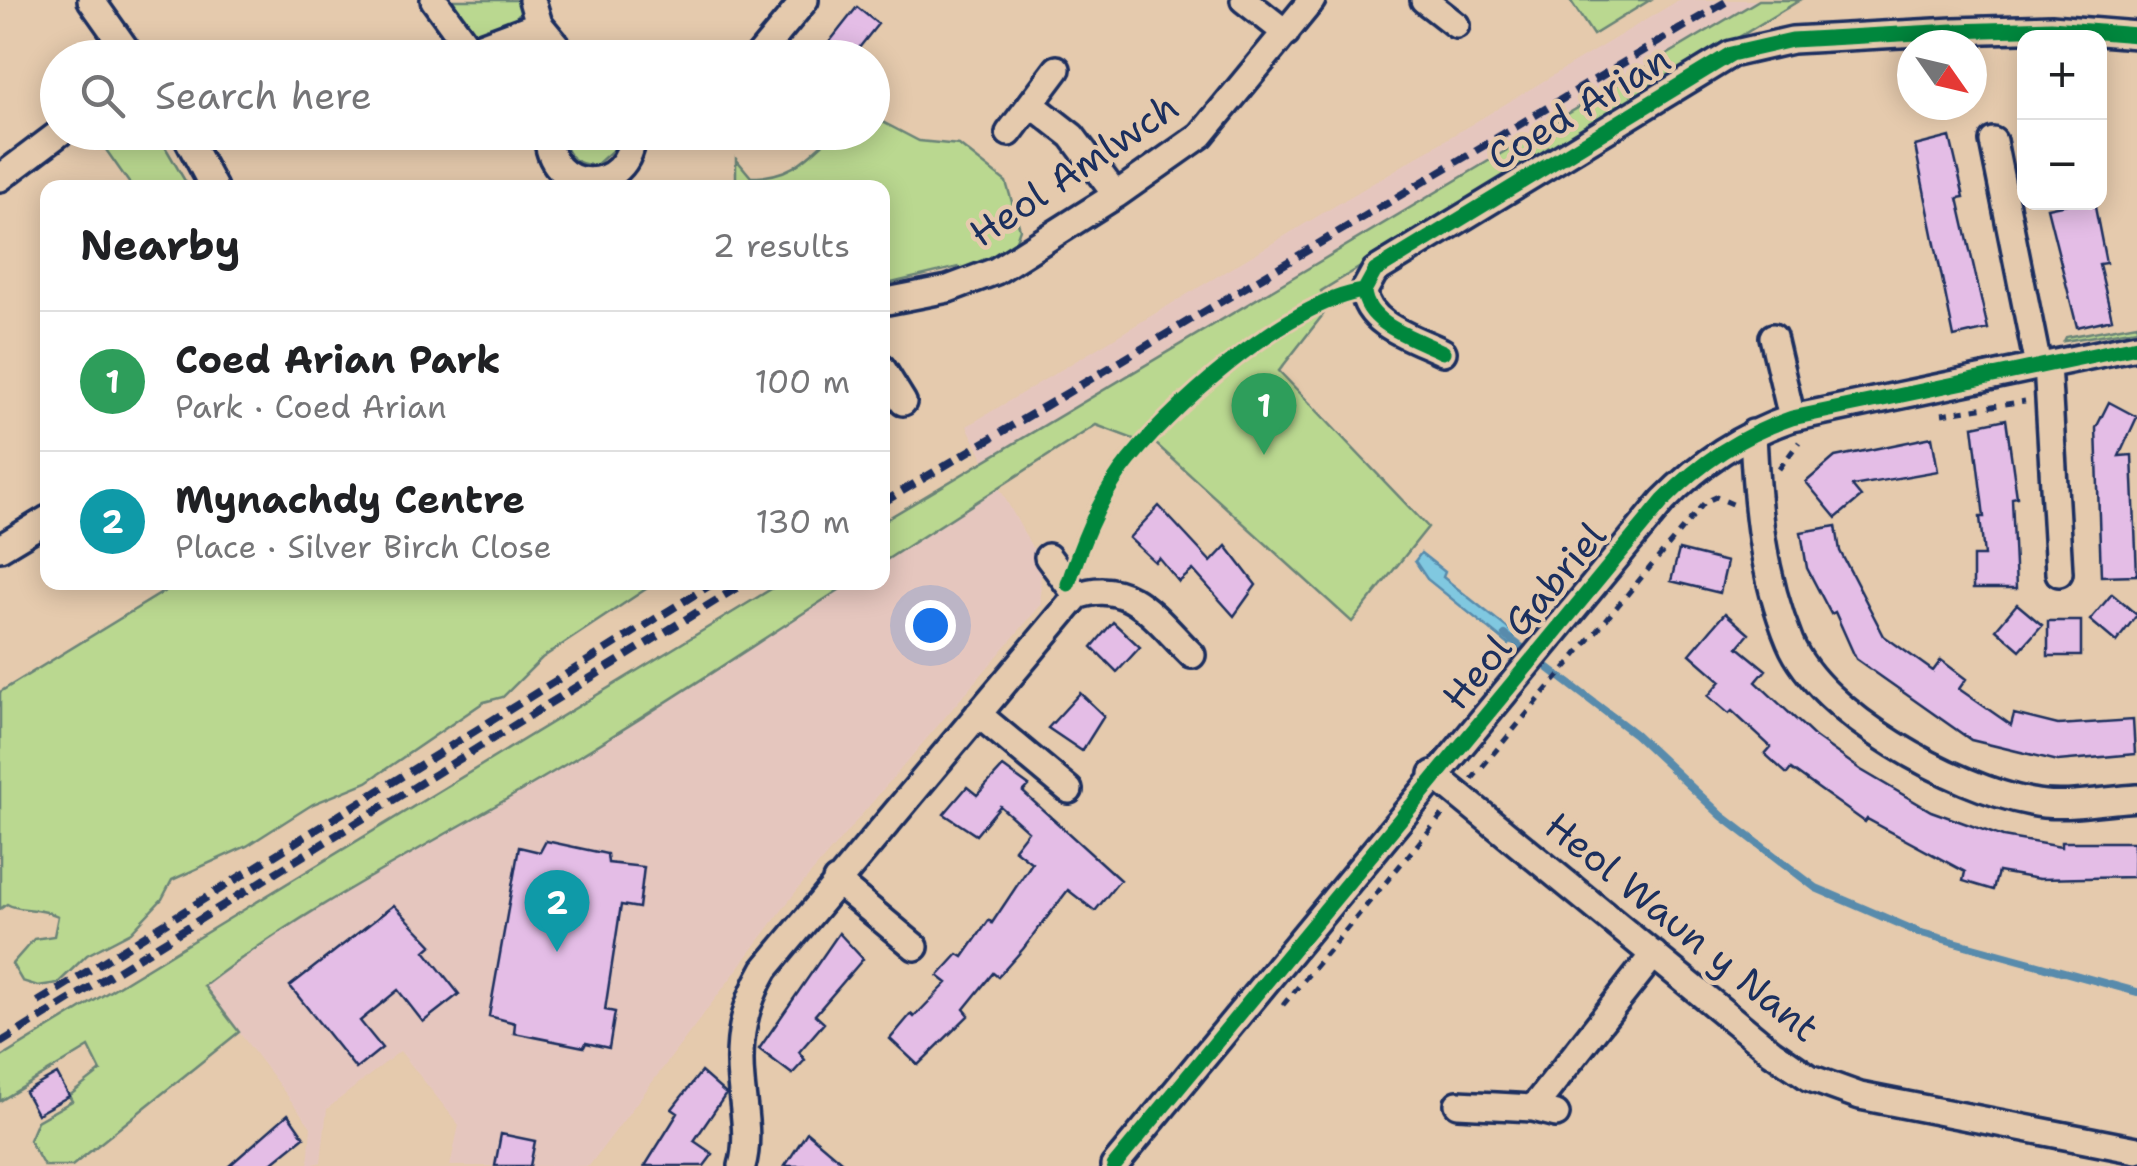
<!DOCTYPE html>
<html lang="en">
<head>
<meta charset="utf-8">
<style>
  :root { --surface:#fff; --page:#f6f6f6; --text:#202124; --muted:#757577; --line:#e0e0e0; --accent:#d1495b }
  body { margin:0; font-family:"Shantell Sans",sans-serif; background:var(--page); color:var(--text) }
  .controls { position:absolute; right:30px; top:30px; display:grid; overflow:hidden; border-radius:20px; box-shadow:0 5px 25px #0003 }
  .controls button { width:90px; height:90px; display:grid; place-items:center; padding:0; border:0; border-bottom:2px solid var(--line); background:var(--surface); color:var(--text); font:50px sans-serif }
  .compass { position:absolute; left:1897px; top:30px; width:90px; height:90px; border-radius:50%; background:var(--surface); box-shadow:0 5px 25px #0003; rotate:124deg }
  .you { position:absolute; left:930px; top:625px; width:35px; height:35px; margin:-25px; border:8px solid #fff; border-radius:50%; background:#1a73e8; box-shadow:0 0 0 15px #1a73e833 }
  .badge { display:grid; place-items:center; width:65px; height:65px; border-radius:50%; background:var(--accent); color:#fff; font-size:32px; font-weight:700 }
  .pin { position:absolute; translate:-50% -82px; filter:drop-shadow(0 2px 5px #0008) }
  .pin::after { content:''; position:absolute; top:52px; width:35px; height:30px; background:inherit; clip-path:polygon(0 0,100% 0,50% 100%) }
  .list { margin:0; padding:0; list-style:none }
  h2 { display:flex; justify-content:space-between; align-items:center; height:130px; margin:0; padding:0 40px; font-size:42px }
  h2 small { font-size:32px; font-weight:400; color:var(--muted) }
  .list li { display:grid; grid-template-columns:65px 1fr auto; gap:30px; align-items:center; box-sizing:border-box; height:140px; padding:0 40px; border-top:2px solid var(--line) }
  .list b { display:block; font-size:38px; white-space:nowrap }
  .list p { margin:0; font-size:32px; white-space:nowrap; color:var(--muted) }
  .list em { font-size:32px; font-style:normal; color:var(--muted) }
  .icon { flex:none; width:55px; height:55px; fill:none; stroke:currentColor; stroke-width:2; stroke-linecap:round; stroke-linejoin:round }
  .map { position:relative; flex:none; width:2137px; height:1166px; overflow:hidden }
  .search { position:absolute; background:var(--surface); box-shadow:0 5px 25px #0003; left:40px; top:40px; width:850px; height:110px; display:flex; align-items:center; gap:25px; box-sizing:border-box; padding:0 35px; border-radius:55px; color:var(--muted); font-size:38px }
  .panel { position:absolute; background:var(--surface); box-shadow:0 5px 25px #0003; left:40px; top:180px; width:850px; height:410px; border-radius:20px }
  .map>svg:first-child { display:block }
</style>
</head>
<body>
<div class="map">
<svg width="2137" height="1166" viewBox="0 0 2137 1166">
  <rect width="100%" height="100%" fill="#e5caad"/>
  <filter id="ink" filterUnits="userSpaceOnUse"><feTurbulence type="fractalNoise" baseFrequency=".01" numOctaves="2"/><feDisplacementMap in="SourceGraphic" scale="20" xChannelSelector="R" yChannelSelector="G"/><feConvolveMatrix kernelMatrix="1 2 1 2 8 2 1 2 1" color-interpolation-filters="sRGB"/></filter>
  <g filter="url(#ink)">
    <path fill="#e5c6be" d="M1679,0H1759L985,462L967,426Z
      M999,487L1040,562L1041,605L798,889L589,1166H450L459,1125L400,1051L327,1109L321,1162L308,1166L311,1127L204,986L279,930L384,865L567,764L850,583L882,582L883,562Z"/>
    <path fill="#bad890" stroke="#6a8477" stroke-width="2.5" d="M447,0H519L521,11L514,20L481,36L468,30Z
      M1570,0H1650L1593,35Z
      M1759,0H1800L1321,291L1329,307L1279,371L1428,527L1352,622L1154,442L1111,495L1079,567L1071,561L1098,498L1139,441L1096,425L883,562L882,522Z
      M873,117L919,141L959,145L1006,182L1020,229L1002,281L988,288L958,267L883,285L882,188L736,187V159L751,177C791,177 806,159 834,133L872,132Z
      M157,133L188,186L187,187H132L95,134Z
      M564,133H616L615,148L596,165C576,166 562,154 564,133Z
      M2137,324V329L2064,341L2066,337Z
      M178,583V582L655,583L542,658L503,697L484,702L367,782L313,804L247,846L172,880L162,899L131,932L87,955L58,983L38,986L22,981L12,964L34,939L54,936L58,916C38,906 19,912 7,904L0,909V692Z
      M781,583H850C756,643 664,706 568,763C445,838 318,898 204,986L239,1032L72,1166H44L29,1140L37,1121L72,1101L69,1096L101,1071L89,1047L0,1101V1058Z"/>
    <path fill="#80c8e0" stroke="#588bac" stroke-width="2.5" d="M1421,553L1445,572L1443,577L1516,635L1509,645L1427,579L1415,561Z"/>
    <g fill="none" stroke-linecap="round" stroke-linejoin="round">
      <path stroke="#588bac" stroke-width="8" d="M1505,635L1635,734L1722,816L1816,888L1918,932L2137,992"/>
    </g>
    <path fill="#e4bde6" stroke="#1b2f5e" stroke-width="2.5" d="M857,7L878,24L851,58H842L827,45Z
      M1950,137L1964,197L1958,198L1988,329L1954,337L1915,146Z
      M2076,202H2094L2106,263L2099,264L2112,319L2077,327L2047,208Z
      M2109,402L2137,417L2119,456L2132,455L2137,575L2101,576L2096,428Z
      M2006,419L2017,497L2012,498L2016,589H1973V556H1984L1980,517H1984L1973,426Z
      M1932,437L1938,471L1852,486L1861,497L1836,518L1806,482L1835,457Z
      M1159,506L1211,562L1226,546L1256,585L1234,616L1193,570L1179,582L1159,558L1155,562L1129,538Z
      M1836,526L1840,551L1884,636L1933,671L1941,660L1966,679L1959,689L2011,725L2014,714L2058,725L2133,720L2135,754L2058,761L1971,740L1856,659L1835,612L1831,614L1807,568L1801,532Z
      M1679,550L1727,562L1720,593L1671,581Z
      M2112,594L2137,615L2116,642L2090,620Z
      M2017,604L2042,625L2020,650L1996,629Z
      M1725,613L1749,634L1738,647L1766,670L1756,682L1815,737L1861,770L1931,811L2003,837L2061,847V842H2134L2133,877L2039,879L1998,872L1993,890L1963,881L1965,872L1867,819L1865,822L1791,769L1787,774L1765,754L1771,747L1732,711L1729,714L1708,696L1721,681L1690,654Z
      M2048,621H2081V656H2048Z
      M1113,622L1140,647L1117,672L1092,647Z
      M1080,693L1104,716L1082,751L1048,728Z
      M1003,767L1029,786L1023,792L1120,880L1095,911L1068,890L1023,949L998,977L993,973L964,1009L969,1015L918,1065L890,1039L911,1014L914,1017L947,983L938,976L958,954L963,957L989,920L992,923L1032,863L1014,849L1028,831L1000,806L976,835L944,814L967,787L977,795Z
      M546,841L607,854L608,863L644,867L639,908L621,905L605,1010L615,1012L609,1048L586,1043L584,1047L514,1033L515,1023L489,1016L519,847L540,852Z
      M394,905L432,945L425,951L459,994L423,1022L398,990L360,1021L382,1048L356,1069L290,986Z
      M839,933L863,959L815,1015L824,1023L799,1052L805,1060L792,1074L759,1049Z
      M701,1072L726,1094L694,1141L713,1154L704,1166H645L678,1113L672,1109Z
      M57,1074L69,1096L37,1114L25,1092Z
      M288,1114L304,1137L268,1166H229Z
      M807,1132L847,1166H785Z
      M501,1134L535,1141L530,1166H495Z"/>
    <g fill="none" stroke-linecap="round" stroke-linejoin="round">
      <g stroke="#1b2f5e" stroke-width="32">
        <path id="minor" d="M91,0L132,58
          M434,0L476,58
          M532,0L539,24L536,58
          M1244,0L1286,33
          M1424,0L1456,25
          M539,24L567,58
          M470,50L539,24
          M757,58L805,0
          M1031,104L1072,136L1116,195
          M184,132L214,188
          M548,132C545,196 631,198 633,132
          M633,133L665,132
          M1009,133L1057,69
          M1993,141L2038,366
          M0,178L61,132
          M882,302L948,289L996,271L1116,195L1201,135L1312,0
          M1773,337L1792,418
          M1443,352C1417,339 1366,325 1364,291L1375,271L1731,54L1792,40L1954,31L2051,28L2137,35
          M2047,364L2059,573
          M882,368L903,402
          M1753,433C1756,505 1762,574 1790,642C1821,715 1955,788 2031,802C2063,809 2104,800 2137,798
          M0,548L48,519
          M1048,557L1077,596
          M978,714L1069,790
          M1433,774L1772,1052L1810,1078L1860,1096L2137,1150
          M836,881L915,947
          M1458,1104L1533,1108L1556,1114
          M1533,1108L1654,954
          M742,1166C750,1138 743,1109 741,1081C737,1040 744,1005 765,969L1077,596C1130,575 1160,625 1192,655
          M1114,1166L1663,501C1701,462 1740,436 1792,418L2137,346"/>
      </g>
      <path stroke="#1b2f5e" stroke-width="5" stroke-dasharray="8 8" stroke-linecap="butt" d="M1942,414L2025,401
        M1779,469L1799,442
        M1077,559C1088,531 1100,502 1117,477C1158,416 1272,318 1341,295
        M1472,779L1705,502L1716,497L1735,505
        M1283,1005L1443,814"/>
      <use href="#minor" stroke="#e5caad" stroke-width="25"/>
      <path stroke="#1b2f5e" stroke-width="8" stroke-dasharray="15 8" stroke-linecap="butt" d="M882,503L1729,0
        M38,1002L715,582
        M0,1043L746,582"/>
      <g stroke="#e5caad" stroke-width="21">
        <path id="cycleway" d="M1443,352C1417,339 1366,325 1364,291L1375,271L1731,54L1792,40L1954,31L2051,28L2137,35
          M1068,584C1081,545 1096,506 1120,472C1165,411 1288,301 1364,291
          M1114,1166L1663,501C1701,462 1740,436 1792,418L2137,346"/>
      </g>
      <use href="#cycleway" stroke="#00873e" stroke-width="15"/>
    </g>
  </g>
  <g text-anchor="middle" stroke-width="9" stroke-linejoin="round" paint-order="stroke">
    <g font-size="38" fill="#1b2f5e" stroke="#e5caad">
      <text transform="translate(1579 108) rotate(-31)" y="13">Coed Arian</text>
      <text transform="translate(1074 170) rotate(-34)" y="13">Heol Amlwch</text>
      <text transform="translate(1524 616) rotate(-50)" y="13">Heol Gabriel</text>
      <text transform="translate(1682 927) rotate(39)" y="13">Heol Waun y Nant</text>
    </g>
  </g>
</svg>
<div class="controls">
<button>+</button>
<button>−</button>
</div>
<svg class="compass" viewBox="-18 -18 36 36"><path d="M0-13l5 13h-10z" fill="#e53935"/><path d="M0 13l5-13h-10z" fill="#757577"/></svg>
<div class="you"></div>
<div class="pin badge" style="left:1264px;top:455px;background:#2e9e5b">1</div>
<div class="pin badge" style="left:557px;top:952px;background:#0f9aa8">2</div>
<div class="search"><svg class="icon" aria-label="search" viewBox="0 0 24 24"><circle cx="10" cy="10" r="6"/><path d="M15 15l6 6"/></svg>Search here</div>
<section class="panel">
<h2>Nearby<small>2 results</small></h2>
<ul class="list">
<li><span class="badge" style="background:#2e9e5b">1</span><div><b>Coed Arian Park</b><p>Park · Coed Arian</p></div><em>100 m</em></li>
<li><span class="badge" style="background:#0f9aa8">2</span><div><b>Mynachdy Centre</b><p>Place · Silver Birch Close</p></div><em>130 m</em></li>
</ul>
</section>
</div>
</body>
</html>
